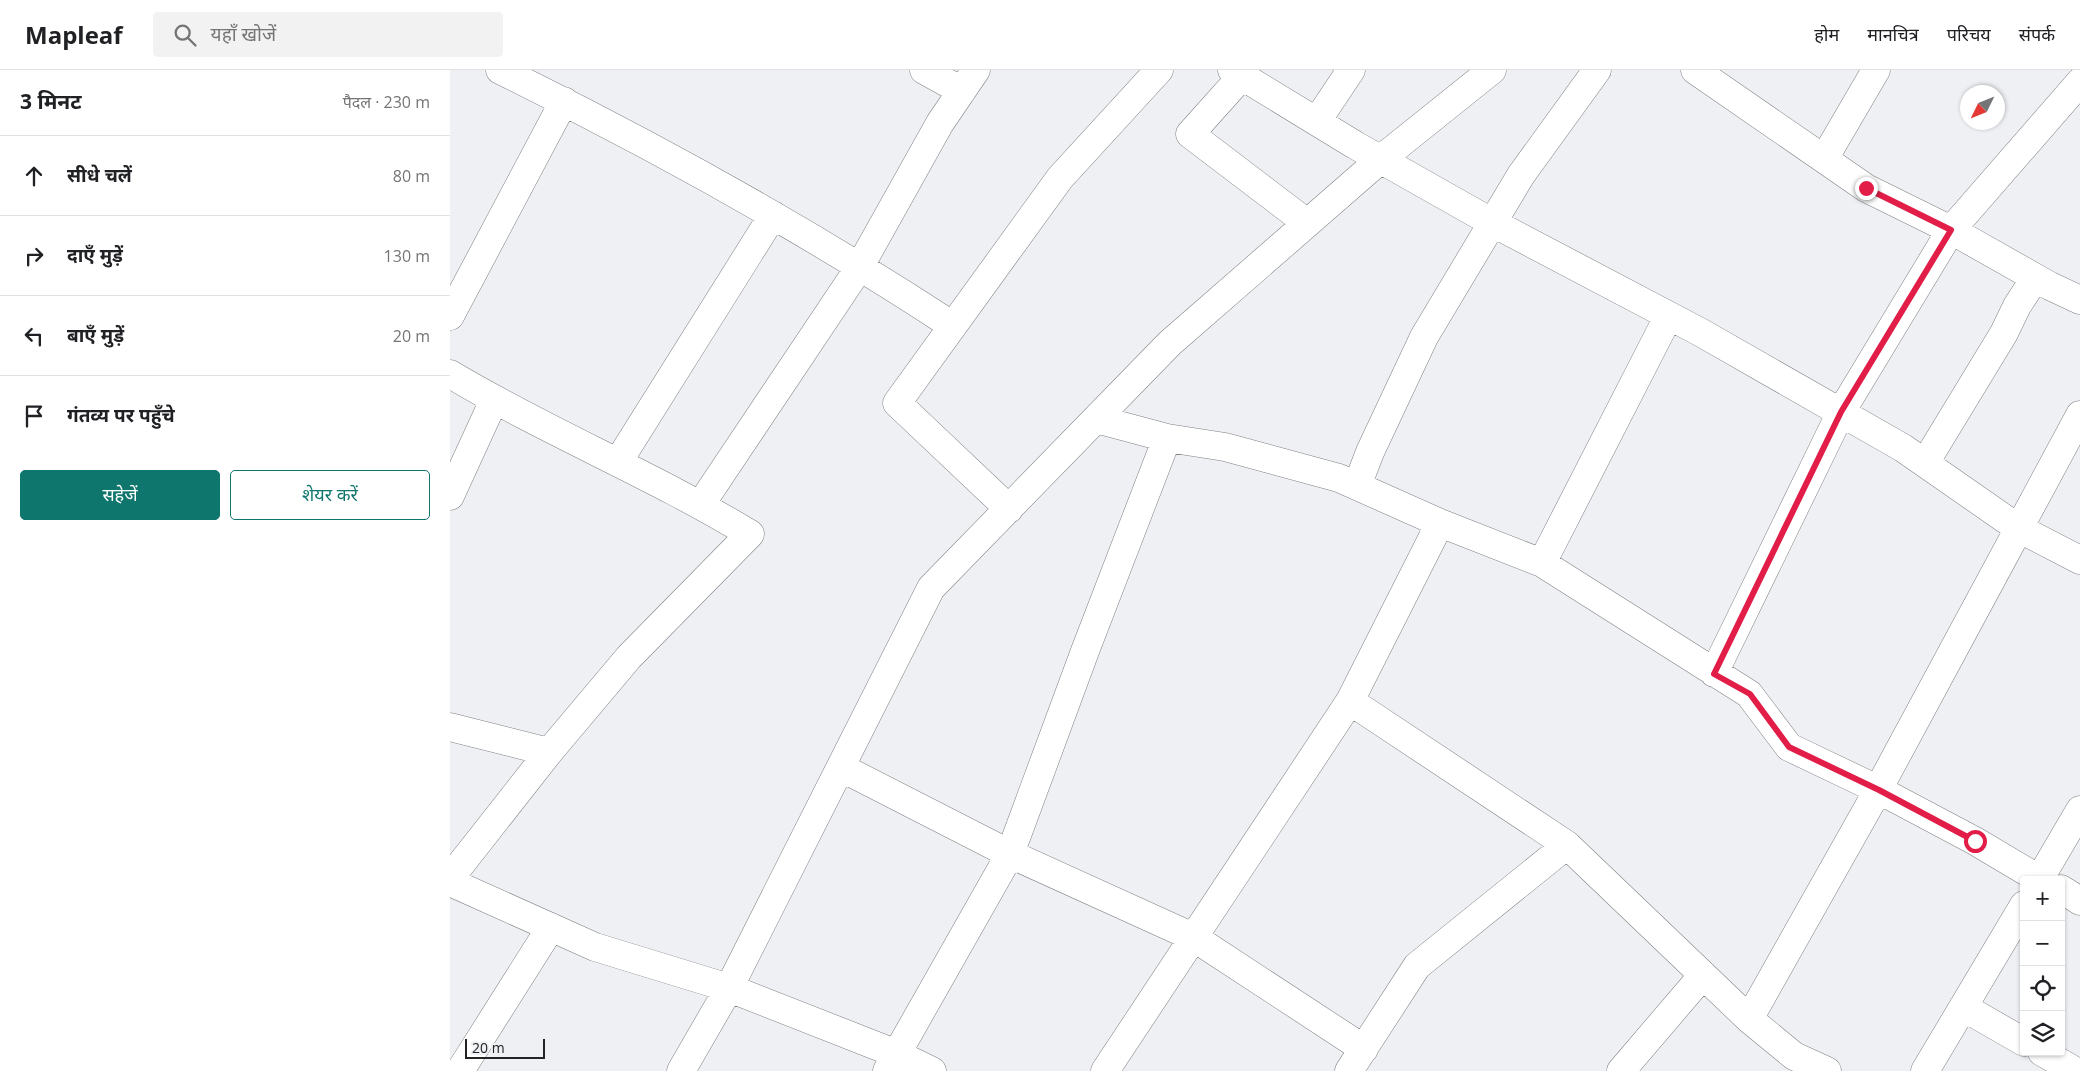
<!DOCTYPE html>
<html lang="hi">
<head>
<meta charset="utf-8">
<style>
  :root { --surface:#fff; --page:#f2f2f2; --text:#202124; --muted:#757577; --line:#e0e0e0; --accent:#0f766e }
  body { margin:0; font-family:"Open Sans","Noto Sans Devanagari",sans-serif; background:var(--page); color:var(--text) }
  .controls { position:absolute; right:15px; bottom:15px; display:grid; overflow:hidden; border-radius:5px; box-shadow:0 1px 4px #0004 }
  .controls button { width:45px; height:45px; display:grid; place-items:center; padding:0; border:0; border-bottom:1px solid var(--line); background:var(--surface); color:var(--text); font:25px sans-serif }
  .compass { position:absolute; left:1510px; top:15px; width:45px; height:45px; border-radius:50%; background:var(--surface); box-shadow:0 1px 4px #0004; rotate:227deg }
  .scale { position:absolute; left:15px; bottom:12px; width:80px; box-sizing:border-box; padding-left:5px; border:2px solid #222324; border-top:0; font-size:14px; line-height:18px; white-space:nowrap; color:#222324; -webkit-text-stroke:4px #eef0f4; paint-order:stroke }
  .stop { position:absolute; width:15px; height:15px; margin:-11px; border:4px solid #e11d48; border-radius:50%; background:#fff }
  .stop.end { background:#e11d48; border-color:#fff; box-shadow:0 1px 5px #0008 }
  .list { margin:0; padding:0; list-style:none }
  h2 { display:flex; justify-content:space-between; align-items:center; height:65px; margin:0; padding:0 20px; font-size:21px }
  h2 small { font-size:16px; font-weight:400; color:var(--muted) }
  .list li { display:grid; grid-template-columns:32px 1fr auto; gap:15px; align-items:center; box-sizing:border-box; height:80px; padding:0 20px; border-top:1px solid var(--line) }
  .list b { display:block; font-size:19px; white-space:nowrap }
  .list em { font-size:16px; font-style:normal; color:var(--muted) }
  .actions { display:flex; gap:10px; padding:15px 20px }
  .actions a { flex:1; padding:11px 0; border:1px solid var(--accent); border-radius:5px; text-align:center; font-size:18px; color:var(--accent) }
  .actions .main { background:var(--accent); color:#fff }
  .icon { flex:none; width:28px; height:28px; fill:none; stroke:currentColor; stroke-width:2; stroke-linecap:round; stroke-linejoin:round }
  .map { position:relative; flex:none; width:1630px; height:1001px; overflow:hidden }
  header { display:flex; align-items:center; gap:30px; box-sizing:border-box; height:70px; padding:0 25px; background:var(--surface); border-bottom:1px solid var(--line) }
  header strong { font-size:24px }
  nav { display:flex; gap:28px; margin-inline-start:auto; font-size:18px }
  .search { width:350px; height:45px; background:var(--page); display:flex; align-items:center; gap:12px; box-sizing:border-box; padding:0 18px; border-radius:5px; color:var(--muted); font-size:19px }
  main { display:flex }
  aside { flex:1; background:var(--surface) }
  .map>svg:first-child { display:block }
</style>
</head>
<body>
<header>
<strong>Mapleaf</strong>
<div class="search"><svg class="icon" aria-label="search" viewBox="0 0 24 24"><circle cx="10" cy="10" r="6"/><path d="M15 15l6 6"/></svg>यहाँ खोजें</div>
<nav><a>होम</a><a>मानचित्र</a><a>परिचय</a><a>संपर्क</a></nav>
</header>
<main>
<aside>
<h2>3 मिनट<small>पैदल · 230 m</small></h2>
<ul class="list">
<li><svg class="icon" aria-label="ahead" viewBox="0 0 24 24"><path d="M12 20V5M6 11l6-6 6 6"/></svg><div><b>सीधे चलें</b></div><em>80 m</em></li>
<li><svg class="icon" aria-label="right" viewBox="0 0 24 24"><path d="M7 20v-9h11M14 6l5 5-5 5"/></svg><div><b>दाएँ मुड़ें</b></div><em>130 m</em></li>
<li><svg class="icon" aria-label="left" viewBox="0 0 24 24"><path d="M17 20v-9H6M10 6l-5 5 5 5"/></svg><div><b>बाएँ मुड़ें</b></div><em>20 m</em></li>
<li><svg class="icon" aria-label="arrive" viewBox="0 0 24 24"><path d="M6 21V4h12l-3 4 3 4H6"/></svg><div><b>गंतव्य पर पहुँचे</b></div></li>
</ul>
<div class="actions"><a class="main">सहेजें</a><a>शेयर करें</a></div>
</aside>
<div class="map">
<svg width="1630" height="1001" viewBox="0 0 1630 1001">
  <rect width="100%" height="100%" fill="#eef0f4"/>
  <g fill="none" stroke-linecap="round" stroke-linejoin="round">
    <g stroke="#7e8083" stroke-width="29">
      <path id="minor" d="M50,0C205,76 358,161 503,256
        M474,0L512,21
        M782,0L905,75L1043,153L1250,262L1453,378L1568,458L1630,490
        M1245,0L1416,118L1501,160L1600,216L1630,230
        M792,6L740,64L857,153
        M867,51L901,0
        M1374,89L1426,0
        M0,246L114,31
        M0,304C97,362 203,405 300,464L179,587L99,682
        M717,368L775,377L889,408L990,453L900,631
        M168,392L323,145
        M1475,393L1554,263L1567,236L1585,208
        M907,416L920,382L974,267L1071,105L1147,0
        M0,426L44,330
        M251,434L409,198L490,53L526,0
        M559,439L447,333L610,108L709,0
        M990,453L1092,493L1218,247
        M1092,493L1299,624L1339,677L1429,720L1525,771L1589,809
        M1264,603L1391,342L1501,160L1630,12
        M0,657L99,682L0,808
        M392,698L560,784L743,867L914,979
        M1117,775L1253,905
        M1589,810L1630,740
        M0,812L145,877L279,918L447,984L482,1001
        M1611,819L1630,831
        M1513,937L1574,972
        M1592,982L1625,1001
        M10,1001L101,857
        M231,1001L279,918L481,518L720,273L931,89L1042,0
        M437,1001L560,784L635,581L717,368L646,349
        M655,1001L900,631L1117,775L967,896L899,1001
        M1171,1001L1253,905L1299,949
        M1377,1001L1344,986L1299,949L1423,729L1630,345
        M1475,1001L1574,835"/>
    </g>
    <use href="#minor" stroke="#fff" stroke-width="28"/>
  </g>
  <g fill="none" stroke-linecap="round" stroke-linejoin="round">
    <path stroke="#e11d48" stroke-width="6" d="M1416,118L1501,160L1391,342L1264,604L1300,624L1339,677L1429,720L1525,771"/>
  </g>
</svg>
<div class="controls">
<button>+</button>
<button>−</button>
<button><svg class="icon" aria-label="locate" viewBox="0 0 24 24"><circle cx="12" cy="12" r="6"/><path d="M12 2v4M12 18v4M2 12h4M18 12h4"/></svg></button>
<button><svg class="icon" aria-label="layers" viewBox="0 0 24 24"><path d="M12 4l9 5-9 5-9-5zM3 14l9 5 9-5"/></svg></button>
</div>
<svg class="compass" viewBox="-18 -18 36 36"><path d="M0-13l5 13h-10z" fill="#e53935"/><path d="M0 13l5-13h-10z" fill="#757577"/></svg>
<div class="scale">20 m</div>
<div class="stop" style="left:1525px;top:771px"></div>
<div class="stop end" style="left:1416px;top:118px"></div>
</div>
</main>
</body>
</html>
